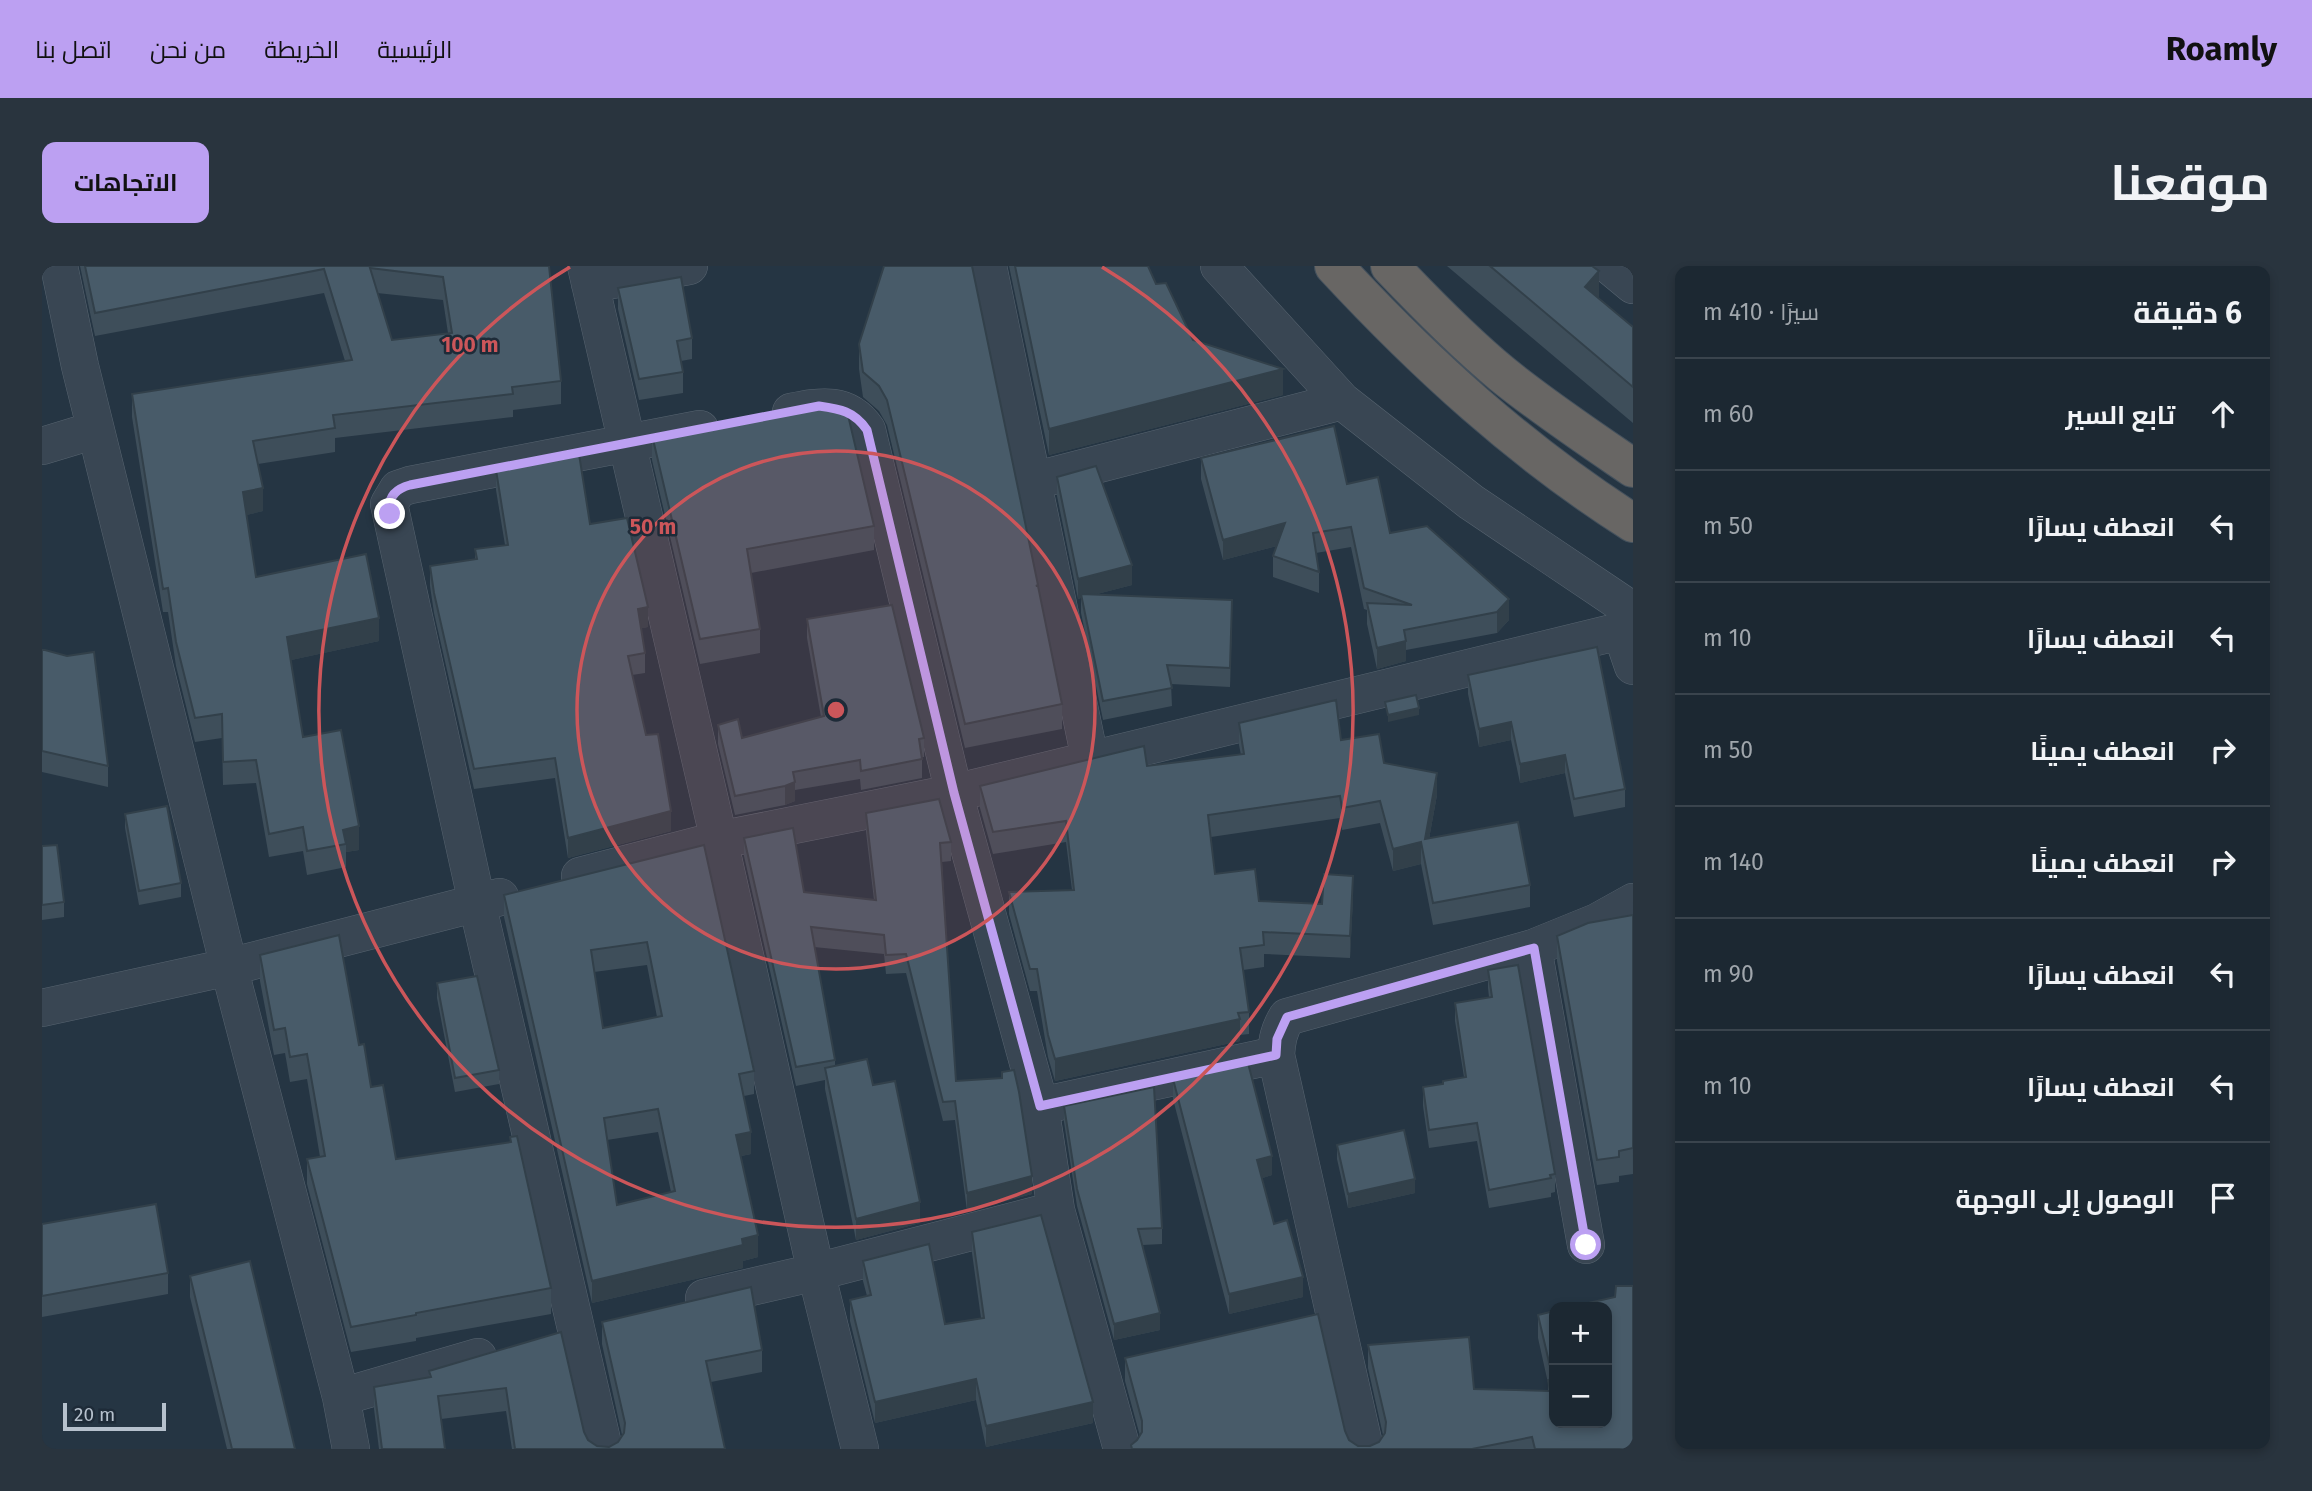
<!DOCTYPE html>
<html lang="ar">
<head>
<meta charset="utf-8">
<style>
  :root { --surface:#1c2832; --page:#29343e; --text:#f1f3f6; --muted:#a0a6ac; --line:#3a444d; --accent:#bca0f2 }
  body { margin:0; font-family:"Fira Sans",Cairo,sans-serif; background:var(--page); color:var(--text); direction:rtl }
  .controls { position:absolute; right:21px; bottom:21px; display:grid; overflow:hidden; border-radius:14px; box-shadow:0 4px 10px #0003 }
  .controls button { width:63px; height:63px; display:grid; place-items:center; padding:0; border:0; border-bottom:2px solid var(--line); background:var(--surface); color:var(--text); font:35px sans-serif }
  .scale { position:absolute; left:21px; bottom:18px; width:103px; box-sizing:border-box; padding-left:7px; border:4px solid #b6c1cd; border-top:0; font-size:19px; line-height:24px; white-space:nowrap; color:#b6c1cd; -webkit-text-stroke:5px #1e2b38; paint-order:stroke }
  .stop { position:absolute; width:21px; height:21px; margin:-16px; border:5px solid #bca0f2; border-radius:50%; background:#fff }
  .stop.end { background:#bca0f2; border-color:#fff; box-shadow:0 2px 7px #0008 }
  .list { margin:0; padding:0; list-style:none }
  h2 { display:flex; justify-content:space-between; align-items:center; height:91px; margin:0; padding:0 28px; font-size:30px }
  h2 small { font-size:23px; font-weight:400; color:var(--muted) }
  .list li { display:grid; grid-template-columns:46px 1fr auto; gap:21px; align-items:center; box-sizing:border-box; height:112px; padding:0 28px; border-top:2px solid var(--line) }
  .list b { display:block; font-size:26px; white-space:nowrap }
  .list em { font-size:23px; font-style:normal; color:var(--muted) }
  .icon { flex:none; width:38px; height:38px; fill:none; stroke:currentColor; stroke-width:2; stroke-linecap:round; stroke-linejoin:round }
  .map { position:relative; flex:none; width:1591px; height:1183px; overflow:hidden; direction:ltr; border-radius:14px }
  header { display:flex; align-items:center; gap:42px; box-sizing:border-box; height:98px; padding:0 35px; background:var(--accent); color:#111 }
  header strong { font-size:33px }
  nav { display:flex; gap:38px; margin-inline-start:auto; font-size:24px }
  .intro { display:flex; align-items:center; justify-content:space-between; box-sizing:border-box; height:168px; padding:0 42px }
  h1 { margin:0; font-size:49px }
  .button { padding:18px 32px; border-radius:14px; background:var(--accent); color:#111; font-size:24px; font-weight:700 }
  main { display:flex; gap:42px; padding:0 42px }
  aside { flex:1; background:var(--surface); border-radius:14px; box-shadow:0 4px 10px #0003 }
  .map>svg:first-child { display:block }
</style>
</head>
<body>
<header>
<strong>Roamly</strong>
<nav><a>الرئيسية</a><a>الخريطة</a><a>من نحن</a><a>اتصل بنا</a></nav>
</header>
<div class="intro"><h1>موقعنا</h1><a class="button">الاتجاهات</a></div>
<main>
<aside>
<h2>6 دقيقة<small>سيرًا · 410 m</small></h2>
<ul class="list">
<li><svg class="icon" aria-label="ahead" viewBox="0 0 24 24"><path d="M12 20V5M6 11l6-6 6 6"/></svg><div><b>تابع السير</b></div><em>60 m</em></li>
<li><svg class="icon" aria-label="left" viewBox="0 0 24 24"><path d="M17 20v-9H6M10 6l-5 5 5 5"/></svg><div><b>انعطف يسارًا</b></div><em>50 m</em></li>
<li><svg class="icon" aria-label="left" viewBox="0 0 24 24"><path d="M17 20v-9H6M10 6l-5 5 5 5"/></svg><div><b>انعطف يسارًا</b></div><em>10 m</em></li>
<li><svg class="icon" aria-label="right" viewBox="0 0 24 24"><path d="M7 20v-9h11M14 6l5 5-5 5"/></svg><div><b>انعطف يمينًا</b></div><em>50 m</em></li>
<li><svg class="icon" aria-label="right" viewBox="0 0 24 24"><path d="M7 20v-9h11M14 6l5 5-5 5"/></svg><div><b>انعطف يمينًا</b></div><em>140 m</em></li>
<li><svg class="icon" aria-label="left" viewBox="0 0 24 24"><path d="M17 20v-9H6M10 6l-5 5 5 5"/></svg><div><b>انعطف يسارًا</b></div><em>90 m</em></li>
<li><svg class="icon" aria-label="left" viewBox="0 0 24 24"><path d="M17 20v-9H6M10 6l-5 5 5 5"/></svg><div><b>انعطف يسارًا</b></div><em>10 m</em></li>
<li><svg class="icon" aria-label="arrive" viewBox="0 0 24 24"><path d="M6 21V4h12l-3 4 3 4H6"/></svg><div><b>الوصول إلى الوجهة</b></div></li>
</ul>
</aside>
<div class="map">
<svg width="1591" height="1183" viewBox="0 0 1591 1183">
  <rect width="100%" height="100%" fill="#253543"/>
  <g fill="none" stroke-linecap="round" stroke-linejoin="round">
    <g stroke="#576470" stroke-width="38">
      <path id="minor" d="M17,0L38,100L187,701L299,1131L309,1183
        M544,0L677,574L774,1006L818,1183
        M946,0L1048,493
        M1177,0L1300,135L1429,236L1591,345
        M1568,0L1591,19
        M548,18L647,0
        M749,146C779,140 805,135 825,164L912,527L998,840L1014,944L1080,1183
        M0,180L53,164
        M991,215L1300,135
        M1579,365L1591,400
        M538,610L677,574L912,527L1591,362
        M1491,682L1544,979
        M0,742L187,701L458,631
        M998,840L1234,789
        M662,1032L774,1006L1014,944
        M299,1131L436,1091
        M562,1183L435,637L347,238L356,223L368,219L658,163
        M1323,1183L1234,789C1235,774 1237,764 1245,751L1491,682L1555,656L1591,636"/>
    </g>
    <g stroke="#44515d" stroke-width="40">
      <path id="trunk" d="M1292,0C1382,97 1479,186 1591,257
        M1348,0C1384,38 1420,75 1460,108C1502,142 1547,172 1591,202"/>
    </g>
    <use href="#minor" stroke="#394653" stroke-width="37"/>
    <use href="#trunk" stroke="#686664" stroke-width="38"/>
  </g>
  <path fill="#3e4e5a" fill-rule="evenodd" d="M38,0H507L519,115V138L471,144V151L293,172V186L216,198L221,245L204,249L214,311L337,375L249,394L261,471L317,584L304,586V601L265,609L261,585L227,591L214,517L181,519L180,472L153,476L134,400L126,346H121L90,151V128L303,95L282,27L53,70ZM335,27L401,34L406,67L350,74Z
    M967,0H1106L1114,18L1151,74L1241,129L1007,189Z
    M1405,0H1550L1557,32L1591,61V157Z
    M576,22L650,72V93L639,95L641,106V127L597,134L576,43Z
    M817,78L1020,438V463L923,482L845,159L837,145L821,131L817,103Z
    M610,169L832,260V284L709,307L718,363V387L658,398L610,194Z
    M1159,192L1305,218L1348,267L1467,354L1455,367L1364,384V395L1335,403L1325,358V344L1322,343L1309,281L1274,287L1277,306V327L1231,311V290L1235,280L1181,294L1159,213Z
    M454,204L548,258L606,361L599,362L603,387V407L590,409L604,469L629,565L526,592L513,512L432,523L392,347L388,320V300L433,293V283L463,279L454,224Z
    M1015,211L1090,319L1055,328L1190,353L1188,421L1129,418L1130,440L1061,454L1039,347V332L1036,333L1015,230Z
    M765,353L882,472V491H880V512L819,524L818,513L753,524V535L743,539L693,549L676,478V459L700,472L779,451L765,372Z
    M0,384L66,500V521L0,506Z
    M1426,409L1583,523V541L1532,551L1523,507L1478,517L1469,474L1437,481L1426,428Z
    M1197,457L1299,474L1342,497L1395,529L1387,573L1488,619V641L1391,659L1379,598L1351,605L1338,557L1300,564L1298,552L1169,571L1173,608L1217,635L1280,638L1311,632L1308,692L1222,688V701L1201,704L1207,746V768L1198,769V775L1013,815L1006,791L995,725H988L967,648V626L1030,624L1024,576L951,588L938,542V520L1199,489L1197,479Z
    M824,547L909,576V595L900,596L914,815L990,928L925,945L913,854L901,855L864,707L844,708L842,688L772,681L793,794V800L831,819L878,957L814,974L783,823V814L754,820L702,590V572L762,626L832,634L824,566Z
    M83,548L139,617V631L97,639L83,562Z
    M662,579L712,805V828L702,830L709,888L699,890L716,991L701,995V1002L550,1037L462,651V629ZM605,699L615,751L561,762L552,706ZM616,866L629,926L575,939L565,874Z
    M0,580L22,636V651L0,654Z
    M1590,635L1591,908L1577,910V916L1555,919L1515,695V670L1590,649Z
    M218,689L317,779L329,821L354,893L468,876V871L509,1022V1048L374,1072V1075L309,1086L265,918V893L278,891L265,813L248,816L243,787L232,789L218,715Z
    M1446,704L1513,908V926L1509,927V931L1447,942L1435,875L1387,882L1381,840V821L1401,818L1422,811L1413,755V737L1447,731L1446,722Z
    M395,717L457,804V818L413,826L395,732Z
    M1131,813L1230,909L1220,912L1232,958L1261,1031L1187,1048L1131,833Z
    M1022,840L1120,962V978L1101,979L1118,1064L1072,1074L1035,940L1022,856Z
    M1295,879L1373,927L1306,942L1295,893Z
    M0,958L126,1007V1028L0,1051Z
    M930,966L1051,1157L944,1181L934,1134L833,1157L808,1055V1034L825,1030L821,1015V995L903,1058L939,1052L930,987Z
    M148,1010L253,1183H185L148,1031Z
    M1496,1049L1591,1183H1089V1179L1095,1174L1098,1170L1083,1115V1092L1303,1165L1307,1174L1316,1180H1328L1337,1176L1341,1169L1326,1102V1079L1432,1123L1506,1125V1117L1496,1072Z
    M560,1056L720,1084V1106L669,1116L683,1183H470L464,1145L399,1153L403,1183H337L332,1143V1121L387,1111V1105L519,1066L542,1166L546,1174L555,1180L567,1181L576,1176L580,1169L560,1078Z"/>
  <path fill="#32404a" d="M1557,5V41L1543,21Z
    M1241,103V129L1007,189V163Z
    M221,222V245L201,250V226Z
    M1243,257V278L1181,294V274Z
    M1090,299V319L1040,332L1039,328V332L1036,333V313Z
    M1467,333V354L1455,367V346Z
    M1190,334V353L1188,421V402Z
    M606,341V361L596,363V343Z
    M337,352V375L245,395V371Z
    M1364,375V395L1335,403V382Z
    M1377,442V449L1346,456V449Z
    M1469,456V474L1437,481V463Z
    M1523,489V507L1478,517V498Z
    M1395,507V529L1383,595V573Z
    M753,516V535L743,539V520Z
    M629,545V565L526,592V572Z
    M317,560V584L304,586V578L301,564Z
    M1379,576V598L1351,605V583Z
    M1311,610V632L1308,692V670Z
    M1198,753V775L1013,815V793Z
    M709,866V888L694,891V869Z
    M1230,890V909L1215,914V894Z
    M990,910V928L925,945V927Z
    M1373,913V927L1306,942V928Z
    M878,936V957L814,974V953Z
    M716,969V991L701,995V1002L550,1037V1015Z
    M1261,1011V1031L1187,1048V1028Z
    M1118,1047V1064L1072,1074V1058Z
    M934,1113V1134L833,1157V1136Z
    M1051,1136V1157L944,1181V1160Z"/>
  <path fill="#485b69" stroke="#32404a" stroke-width="2" fill-rule="evenodd" d="M43,0H507L519,115L470,121L471,128L291,149L293,162L211,175L221,222L201,226L214,311L324,288L337,352L245,371L261,471L299,464L317,560L301,564L304,578L265,585L261,561L227,568L214,494L181,496L180,448L153,452L134,376L126,322L121,323L90,128L310,94L282,3L53,47ZM328,2L401,11L410,67L350,74Z
    M842,0H930L996,319L994,320H996L1020,438L923,458L845,134L837,120L821,106L817,78Z
    M973,0H1106L1114,18L1124,17L1151,74L1241,103L1007,163Z
    M1448,0H1550L1557,5L1543,21L1591,61V121Z
    M639,11L650,72L635,75L641,106L597,113L576,22Z
    M777,137L792,140L806,149L832,260L705,283L718,363L658,373L610,169Z
    M1292,160L1305,218L1336,211L1348,267L1385,260L1467,333L1455,346L1362,364L1364,375L1335,382L1325,337L1370,339L1322,322L1309,261L1271,267L1277,306L1231,290L1243,257L1181,274L1159,192Z
    M537,188L548,258L585,252L606,341L596,343L603,387L586,390L604,469L616,468L629,545L526,572L513,492L432,503L392,327L388,300L435,293L433,283L466,279L454,204Z
    M1054,200L1090,299L1036,313L1015,211Z
    M1039,328L1190,334L1188,402L1125,399L1130,422L1061,435Z
    M850,339L882,472L877,473L880,493L819,505L818,494L751,506L753,516L743,520L693,530L676,459L696,453L700,472L782,450L765,353Z
    M1555,381L1583,523L1532,533L1523,489L1478,498L1469,456L1437,463L1426,409Z
    M0,384H3L25,390L52,386L66,500L0,485Z
    M1374,429L1377,442L1346,449L1343,436Z
    M1294,434L1299,474L1337,468L1342,497L1395,507L1383,573L1476,556L1488,619L1391,637L1379,576L1351,583L1338,535L1300,542L1298,530L1166,549L1173,608L1213,603L1217,635L1280,638L1282,608L1311,610L1308,670L1221,666L1222,679L1198,682L1207,746L1196,747L1198,753L1013,793L1006,769L995,703H988L967,626L1032,624L1024,555L951,566L938,520L1102,480L1105,500L1202,488L1197,457Z
    M897,533L909,576L898,577L914,815L960,812V806L972,804L977,826L990,910L925,927L913,835L901,836L864,688L844,689L842,669L769,661L793,794L754,801L702,572L751,562L762,626L834,634L824,547Z
    M125,540L139,617L97,625L83,548Z
    M15,579L22,636L0,639V580Z
    M662,579L712,805L697,808L709,866L694,869L716,969L700,973L701,979L550,1015L462,629ZM605,676L620,750L561,762L549,684ZM616,843L633,925L575,939L562,852Z
    M1591,649V882L1577,885V891L1555,894L1515,670L1546,657Z
    M297,669L317,779L322,778L329,821L341,819L354,893L469,876L468,871L475,870L509,1022L374,1047V1049L309,1061L265,893L283,890L265,788L248,791L243,762L232,764L218,689Z
    M1476,699L1513,908L1508,909L1509,912L1447,924L1435,857L1387,864L1381,821L1401,818V815L1424,811L1413,737L1450,731L1446,704Z
    M435,710L457,804L413,812L395,717Z
    M825,793L831,819L853,815L878,936L814,953L783,802Z
    M1206,797L1230,890L1215,894L1232,958L1245,954L1261,1011L1187,1028L1131,813Z
    M1112,821L1120,962L1096,963L1118,1047L1072,1058L1035,923L1022,840Z
    M1362,864L1373,913L1306,928L1295,879Z
    M114,938L126,1007L0,1030V958Z
    M999,949L1051,1136L944,1160L934,1113L833,1136L808,1034L829,1029L821,995L887,978L903,1058L942,1052L930,966Z
    M208,995L253,1183H190L148,1010Z
    M1574,1020H1591V1183H1493L1490,1171L1430,1183H1090L1089,1179L1095,1174L1100,1166V1155L1083,1092L1276,1048L1303,1165L1307,1174L1316,1180H1328L1337,1176L1343,1167L1344,1156L1326,1079L1427,1071L1432,1123L1508,1125L1506,1114L1511,1113L1496,1049L1512,1045V1157H1565V1041H1529L1573,1031Z
    M709,1021L720,1084L664,1095L683,1183H473L464,1122L396,1130L403,1183H340L332,1121L389,1111L387,1105L519,1066L542,1166L546,1174L555,1180L567,1181L576,1176L582,1167L583,1157L560,1056Z"/>
  <g fill="none" stroke-linecap="round" stroke-linejoin="round">
    <path stroke="#bca0f2" stroke-width="9" d="M348,248C345,232 353,223 368,219L777,140C798,143 812,145 825,164L912,527L998,840L1234,789L1235,773L1245,751L1492,682L1544,979"/>
  </g>
  <circle cx="794" cy="444" r="259" fill="#cc565a" fill-opacity=".12"/>
  <g fill="none" stroke="#cc565a" stroke-width="3.5">
    <circle cx="794" cy="444" r="259"/>
    <path d="M1060 1A517 517 0 1 1 528 1"/>
  </g>
  <circle cx="794" cy="444" r="10" fill="#cc565a" stroke="#1e2b38" stroke-width="3.5"/>
  <g font-size="21" text-anchor="middle" font-weight="bold" fill="#cc565a" stroke="#1e2b38" stroke-width="5" stroke-linejoin="round" paint-order="stroke">
    <text x="428" y="86">100 m</text>
    <text x="611" y="268">50 m</text>
  </g>
</svg>
<div class="controls">
<button>+</button>
<button>−</button>
</div>
<div class="scale">20 m</div>
<div class="stop" style="left:1544px;top:979px"></div>
<div class="stop end" style="left:348px;top:248px"></div>
</div>
</main>
</body>
</html>
